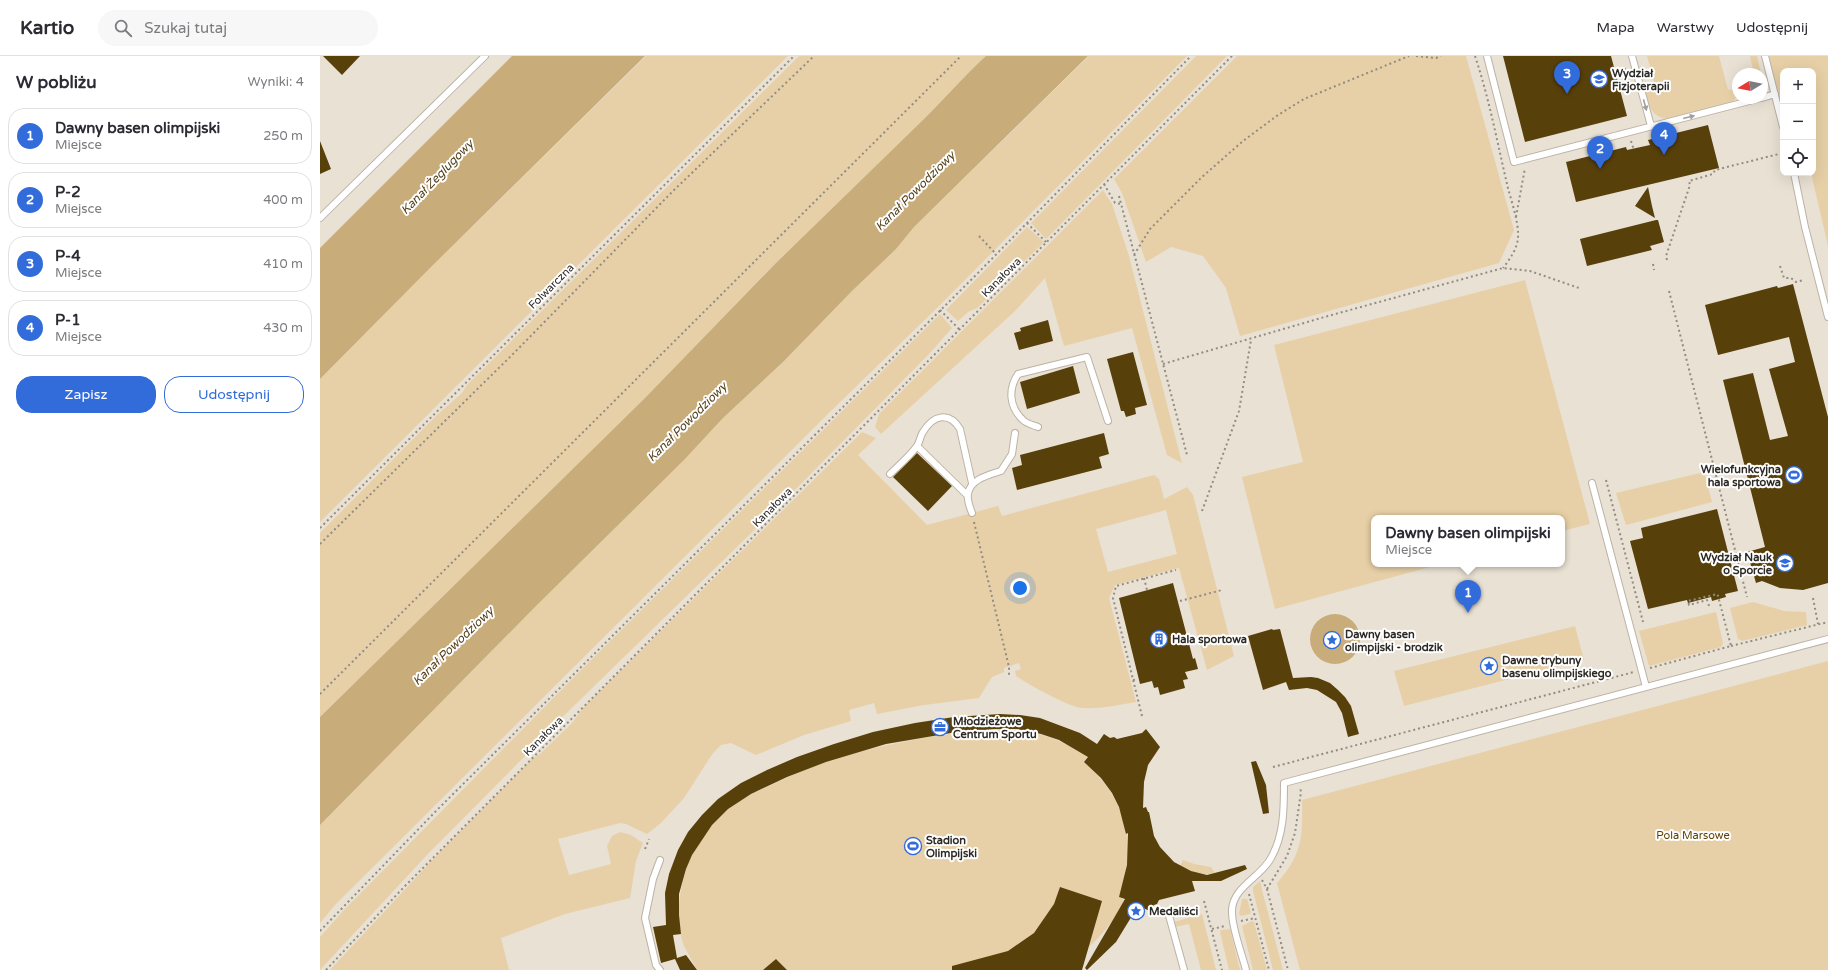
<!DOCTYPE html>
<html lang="pl">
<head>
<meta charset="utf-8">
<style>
  :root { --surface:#fff; --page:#f7f7f7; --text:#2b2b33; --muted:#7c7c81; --line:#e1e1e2; --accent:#326cdb }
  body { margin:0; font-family:"Varela Round",sans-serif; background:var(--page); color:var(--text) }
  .controls { position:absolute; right:12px; top:12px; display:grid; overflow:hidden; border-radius:8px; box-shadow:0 4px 16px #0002 }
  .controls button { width:36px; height:36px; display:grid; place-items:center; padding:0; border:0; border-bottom:1px solid var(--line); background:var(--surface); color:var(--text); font:20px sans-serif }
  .compass { position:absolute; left:1412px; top:12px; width:36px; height:36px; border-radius:50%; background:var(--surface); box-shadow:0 4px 16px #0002; rotate:260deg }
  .you { position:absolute; left:700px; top:532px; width:14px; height:14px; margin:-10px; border:3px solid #fff; border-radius:50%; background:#1a73e8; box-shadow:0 0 0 6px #1a73e833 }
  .badge { display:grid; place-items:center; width:26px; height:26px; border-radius:50%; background:var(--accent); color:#fff; font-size:13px; font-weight:700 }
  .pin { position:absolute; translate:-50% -33px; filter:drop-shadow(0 1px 2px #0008) }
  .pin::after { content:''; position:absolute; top:21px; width:14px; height:12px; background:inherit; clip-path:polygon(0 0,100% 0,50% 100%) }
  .popup { position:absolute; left:1051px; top:459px; width:194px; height:52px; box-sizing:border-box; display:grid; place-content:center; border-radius:8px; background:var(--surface); filter:drop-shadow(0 1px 3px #0005); font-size:13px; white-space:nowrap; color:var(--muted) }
  .popup b { font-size:15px; color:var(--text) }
  .popup::after { content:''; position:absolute; left:50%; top:100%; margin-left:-8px; border:8px solid transparent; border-top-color:var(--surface) }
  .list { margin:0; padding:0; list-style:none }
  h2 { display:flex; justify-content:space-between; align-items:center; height:52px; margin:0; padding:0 16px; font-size:17px }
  h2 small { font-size:13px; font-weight:400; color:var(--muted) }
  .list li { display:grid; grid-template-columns:26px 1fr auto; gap:12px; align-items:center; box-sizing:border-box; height:56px; margin:0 8px 8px; padding:0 8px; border:1px solid var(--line); border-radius:16px }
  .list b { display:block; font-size:15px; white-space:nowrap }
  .list p { margin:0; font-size:13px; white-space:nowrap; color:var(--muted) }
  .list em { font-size:13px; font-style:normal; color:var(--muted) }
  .actions { display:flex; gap:8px; padding:12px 16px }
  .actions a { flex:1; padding:9px 0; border:1px solid var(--accent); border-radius:16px; text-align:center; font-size:14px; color:var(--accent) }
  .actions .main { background:var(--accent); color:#fff }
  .icon { flex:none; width:22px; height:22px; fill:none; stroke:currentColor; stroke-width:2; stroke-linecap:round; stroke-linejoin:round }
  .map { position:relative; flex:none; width:1508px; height:914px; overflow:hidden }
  header { display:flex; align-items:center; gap:24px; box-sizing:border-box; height:56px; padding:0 20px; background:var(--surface); border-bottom:1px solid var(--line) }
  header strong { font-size:19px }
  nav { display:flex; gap:22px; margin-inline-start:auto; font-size:14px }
  .search { width:280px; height:36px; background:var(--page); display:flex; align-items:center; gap:10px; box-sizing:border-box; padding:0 14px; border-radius:22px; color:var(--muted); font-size:15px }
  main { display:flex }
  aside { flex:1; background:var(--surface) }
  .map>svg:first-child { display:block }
</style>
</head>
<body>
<header>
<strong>Kartio</strong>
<div class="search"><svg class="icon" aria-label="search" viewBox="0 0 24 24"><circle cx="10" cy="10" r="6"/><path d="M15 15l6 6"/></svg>Szukaj tutaj</div>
<nav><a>Mapa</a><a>Warstwy</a><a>Udostępnij</a></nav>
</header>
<main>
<aside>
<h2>W pobliżu<small>Wyniki: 4</small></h2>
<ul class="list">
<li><span class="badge">1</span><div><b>Dawny basen olimpijski</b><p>Miejsce</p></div><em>250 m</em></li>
<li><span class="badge">2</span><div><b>P-2</b><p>Miejsce</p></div><em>400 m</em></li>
<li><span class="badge">3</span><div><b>P-4</b><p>Miejsce</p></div><em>410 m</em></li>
<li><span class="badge">4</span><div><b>P-1</b><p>Miejsce</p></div><em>430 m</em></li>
</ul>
<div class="actions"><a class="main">Zapisz</a><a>Udostępnij</a></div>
</aside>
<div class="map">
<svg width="1508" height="914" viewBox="0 0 1508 914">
  <rect width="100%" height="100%" fill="#e9e1d3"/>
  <path fill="#e7d0a7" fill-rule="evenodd" d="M326,0H468L0,466V323L112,210Z
    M479,0H666C645,19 626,41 606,61L456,207L324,343L0,661V477L117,359L142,337L147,329Z
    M769,0H867L621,248L514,352L15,849L0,867V769L215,551L364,404L403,362L463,306L532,235L576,193L594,171Z
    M876,0H907L726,183L711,167Z
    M917,0H1146L1194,174L1179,207L920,280L906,232L883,200L851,191L826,206L802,137L794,123Z
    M1327,0H1399L1408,34L1417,32V41L1412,46L1347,63C1328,60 1328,44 1324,29L1334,26Z
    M1430,0H1437L1441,18H1434Z
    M1449,0H1508V190L1491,117H1493V15H1463V52L1460,49Z
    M783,134L792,148L809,200L862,407L847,399L812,272L744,290L725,222L695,255L561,378L555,371L559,358Z
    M707,171L724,186L657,252L648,256L638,265L626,254Z
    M1205,224L1270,468L1242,475V462H1054V508H1121L955,553L922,421L983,406L954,289Z
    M620,258L632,272L610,297L460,449L222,681L208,697L106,800L0,914V881L23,855L258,617Z
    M542,376L556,382L538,399L607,469L678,450L682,460L834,419L839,423L844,443L867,431L873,439L914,600L887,614L859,512L795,529L789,542L816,646C799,649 781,653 763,652C750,652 708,628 696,620L695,615L701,613L699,607L684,612V616L672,621L659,642L604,649L557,658L554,647L529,654L531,665L484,679L436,699L411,687L401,689L393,697L364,742L341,767L327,778L306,768L300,767L238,783L249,819L291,808L287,790L292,780L300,776L311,779L323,787L316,805L310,842L245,858L181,882L189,914H10L116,800L213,702L220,698L253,666L262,653ZM846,454L857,498L788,516L776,473Z
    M1384,416L1392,446L1306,469L1296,437Z
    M1433,546L1464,555L1486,556L1487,569L1422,585L1418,583L1410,552Z
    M1396,556L1403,587L1401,591L1329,610L1319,575Z
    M1255,570L1264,604L1084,650L1074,615Z
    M1508,605V914H980L957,827C982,799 983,781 982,744Z
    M674,673C715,674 733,680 768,700L764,706C806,742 818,789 799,841L804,844C790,875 765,898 735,914H377C373,906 368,898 364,890C356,869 358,842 364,821C370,796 387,770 407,753C421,742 439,735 455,727C524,694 599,680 674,673Z
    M863,804L874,808L891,811L895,817C883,821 871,815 860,810Z
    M940,825L942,834L963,914H953L933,835V831Z
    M922,843H927L931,856L930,858L921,860L919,858Z
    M882,858L896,914H881L869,868L855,871L854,866Z
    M932,865L934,866L947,914H933L922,870Z
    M910,873L920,914H909L900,876L901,874Z"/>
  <path fill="#c8ac7a" d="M192,0H325L112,210L0,323V192Z
    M666,0H768L594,171L576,193L532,235L463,306L403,362L364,404L215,551L0,769V661L324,343L456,207L606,61C626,41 645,19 666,0Z
    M990 583a25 25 0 1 1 50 0a25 25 0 1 1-50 0Z"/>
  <path fill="#58400b" d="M3,0H40L22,19Z
    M1183,0H1291L1307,60L1205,86Z
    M1388,69L1399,112L1256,146L1246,106L1306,91L1307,94L1330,89L1328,84Z
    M0,85L11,113L0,118Z
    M1328,131L1332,150L1335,162L1315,150Z
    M1336,164H1338L1344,186L1330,190L1332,194L1267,210L1260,183Z
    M1473,228L1508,361V527L1483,534L1460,532L1442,525L1436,527L1427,496L1445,491L1403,324L1433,317L1450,384L1468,380L1449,313L1475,306L1469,281L1398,299L1385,249L1457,230L1458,232Z
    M728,264L733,285L699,294L694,277L701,275L700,272Z
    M813,296L827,349L815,352L816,358L806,361L804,355H801L787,303Z
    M753,310L760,337L707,353L700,326Z
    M784,377L789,398L779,401L782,412L697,434L692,412L702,409L700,399Z
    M597,397L632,430L608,455L573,421Z
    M1397,453L1418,535L1405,538L1406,541L1392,545L1391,541L1368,547L1367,544L1328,553L1310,485L1323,482L1321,472Z
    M853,527L873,603L875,602L878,613L865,616L868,623L863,624L865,632L840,639L838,631L834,632L832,625L820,628L799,542Z
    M952,573L953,574L960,573L973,622L991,621L998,622L1010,627L1018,634L1025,641L1031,650L1039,678L1028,681L1022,657L1016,646L997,634L987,632L969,634L966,626L943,634L928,580Z
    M680,658L700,659L720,662L760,677L777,688L784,678L790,682L794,681L797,683L822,677L826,673L840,691L828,709L824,726L823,752L826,751L828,756H829L834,780L840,791L854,806L871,815L887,819L925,809L927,813L901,825H872L875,835L839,844L837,848L834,849L830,855L818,850L796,886L767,914L765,912L805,843L799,841L807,809L808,777L806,778L799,751L792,737L781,722L764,706L768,701L739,684L721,678L697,673H674L631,677L566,688L506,706L467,721L431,738L408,753L392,769L372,799L366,813L359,838V859L361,878L353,879L357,902L366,899L377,914H360L355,903L341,907L333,871L346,869L345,837L349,818L358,794L368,776L382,759L398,743L421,727L447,714L477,701L514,688L553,676L595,667L634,661Z
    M936,705L946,729L949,757L943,758L931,706Z
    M740,831L782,845L762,914H632V910L688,895L714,877L734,848Z
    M456,903L467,914H443Z"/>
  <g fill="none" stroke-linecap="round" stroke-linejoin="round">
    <g stroke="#bbb3a6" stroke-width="8">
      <path id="lane" d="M1167,0L1194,106L1441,42
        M1312,0L1331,70
        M1445,0L1463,71
        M1442,42L1455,38
        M1474,117L1485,171L1508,261
        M0,162L165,0
        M718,371C713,369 707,368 703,364C689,351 688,333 698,318L767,301L788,365
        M597,390L647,439
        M570,418C579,409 590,400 597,390C600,386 600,380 603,376C613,359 629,355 640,373L652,427
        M1272,427L1326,631
        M652,457C650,452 647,443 648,438C650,423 669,419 681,415L692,398L695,377
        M340,804L333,823L325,862L336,909L340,914
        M848,856L864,914
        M926,914C922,898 911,870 912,854C913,831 941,821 951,802C964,779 964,753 964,727L1508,583"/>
    </g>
    <path stroke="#928c82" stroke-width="2" stroke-dasharray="2 3" stroke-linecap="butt" d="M1096,0L1116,2L1121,0
      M1155,0C1169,42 1177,85 1187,128C1191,145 1199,165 1198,182C1197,193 1190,203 1183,212
      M1295,16L1306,13
      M1311,85L1314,94
      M784,128L795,147L801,148
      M799,140L867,399
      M1196,161L1205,112
      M707,167L726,186
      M659,180L676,198
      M814,199L830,173L882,121L923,85L958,59L984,43L1089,0
      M1347,204L1346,200L1370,129L1369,125L1393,118L1395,114L1463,97
      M1333,208L1334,214
      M1460,210L1464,222H1471L1476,226L1484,224
      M1349,235L1427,541
      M620,254L639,273
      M843,308L1008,260L1183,212L1210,215L1259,232
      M1286,424L1323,566
      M882,455L919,355L931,284
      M654,466L689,611V621
      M0,472L474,0
      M0,488L194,297L353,135L494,0
      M824,522L827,534
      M1493,542L1498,568
      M860,545L902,534
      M1389,550L1387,544L1369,549L1368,545L1397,538
      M1411,590L1508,566
      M1330,612L1411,590L1397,536
      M813,624L818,623
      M0,638L641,0
      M822,660L793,542L796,530L856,514
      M953,711L1314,616
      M325,793L329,783
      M942,824L947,833L968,914
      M947,833L967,800L975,777L981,736L980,731
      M929,838L949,914
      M884,845L902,914
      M921,865L935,862
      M892,873L905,870
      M0,875L117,754L654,221L871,0
      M6,914L84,831L912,0"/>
    <use href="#lane" stroke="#fff" stroke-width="6"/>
  </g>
  <defs><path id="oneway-solid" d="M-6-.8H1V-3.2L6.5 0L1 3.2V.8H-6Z"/></defs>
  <g fill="#a09f9d">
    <use href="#oneway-solid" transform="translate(1325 49) rotate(75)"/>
    <use href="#oneway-solid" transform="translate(1369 61) rotate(-14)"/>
  </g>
  <defs>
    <g id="university-ring" transform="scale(0.9)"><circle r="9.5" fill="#fff" stroke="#326cdb" stroke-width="1.5"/><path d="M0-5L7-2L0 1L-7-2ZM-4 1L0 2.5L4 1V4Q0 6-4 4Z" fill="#326cdb"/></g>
    <g id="stadium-ring" transform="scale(0.9)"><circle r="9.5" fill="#fff" stroke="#326cdb" stroke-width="1.5"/><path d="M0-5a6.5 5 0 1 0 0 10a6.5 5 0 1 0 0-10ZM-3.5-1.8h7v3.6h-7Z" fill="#326cdb"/></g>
    <g id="building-ring" transform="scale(0.9)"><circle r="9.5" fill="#fff" stroke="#326cdb" stroke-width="1.5"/><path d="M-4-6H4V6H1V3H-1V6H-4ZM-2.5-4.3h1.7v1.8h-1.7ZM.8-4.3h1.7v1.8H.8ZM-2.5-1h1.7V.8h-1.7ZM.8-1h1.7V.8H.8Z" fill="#326cdb"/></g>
    <g id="sight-ring" transform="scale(0.9)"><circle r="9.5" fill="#fff" stroke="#326cdb" stroke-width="1.5"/><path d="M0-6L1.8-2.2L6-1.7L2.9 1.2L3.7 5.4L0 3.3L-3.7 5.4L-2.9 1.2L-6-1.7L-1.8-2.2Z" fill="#326cdb"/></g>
    <g id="office-ring" transform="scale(0.9)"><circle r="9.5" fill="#fff" stroke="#326cdb" stroke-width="1.5"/><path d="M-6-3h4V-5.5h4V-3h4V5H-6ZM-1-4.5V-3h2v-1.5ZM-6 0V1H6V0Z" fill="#326cdb"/></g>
  </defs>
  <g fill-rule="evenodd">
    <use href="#university-ring" x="1279" y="23"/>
    <use href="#stadium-ring" x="1474" y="419"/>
    <use href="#university-ring" x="1465" y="507"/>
    <use href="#building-ring" x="839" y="583"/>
    <use href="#sight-ring" x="1012" y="584"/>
    <use href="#sight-ring" x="1169" y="610"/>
    <use href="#office-ring" x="620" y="671"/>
    <use href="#stadium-ring" x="593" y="790"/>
    <use href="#sight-ring" x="816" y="855"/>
  </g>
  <g text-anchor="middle" stroke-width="4" stroke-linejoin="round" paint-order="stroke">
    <g font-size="11" font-weight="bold" fill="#2d2a25" stroke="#fff" text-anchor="start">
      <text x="1292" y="21">Wydział<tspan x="1292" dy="13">Fizjoterapii</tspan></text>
      <text x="1461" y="417" text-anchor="end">Wielofunkcyjna<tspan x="1461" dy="13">hala sportowa</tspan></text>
      <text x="1452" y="505" text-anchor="end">Wydział Nauk<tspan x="1452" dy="13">o Sporcie</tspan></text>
      <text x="1025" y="582">Dawny basen<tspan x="1025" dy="13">olimpijski - brodzik</tspan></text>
      <text x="852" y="587">Hala sportowa</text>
      <text x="1182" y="608">Dawne trybuny<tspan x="1182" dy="13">basenu olimpijskiego</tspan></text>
      <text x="633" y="669">Młodzieżowe<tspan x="633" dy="13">Centrum Sportu</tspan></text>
      <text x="606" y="788">Stadion<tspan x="606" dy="13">Olimpijski</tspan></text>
      <text x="829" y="859">Medaliści</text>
    </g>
    <g font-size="11" fill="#2d2a25" stroke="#fff">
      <text transform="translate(681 221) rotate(-45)" y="4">Kanałowa</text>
      <text transform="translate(231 230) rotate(-45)" y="4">Folwarczna</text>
      <text transform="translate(452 451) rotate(-45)" y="4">Kanałowa</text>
      <text transform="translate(223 680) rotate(-45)" y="4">Kanałowa</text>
    </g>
    <g font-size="11" fill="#5d4100" stroke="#fff">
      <text x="1373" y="783">Pola Marsowe</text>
    </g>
    <g font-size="12" font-style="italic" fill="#533f17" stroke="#fff">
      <text transform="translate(117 121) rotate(-46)" y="4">Kanał Żeglugowy</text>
      <text transform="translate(595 135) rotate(-45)" y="4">Kanał Powodziowy</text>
      <text transform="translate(367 366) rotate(-45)" y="4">Kanał Powodziowy</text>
      <text transform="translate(133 590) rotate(-44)" y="4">Kanał Powodziowy</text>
    </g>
  </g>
</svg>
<div class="controls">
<button>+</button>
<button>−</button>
<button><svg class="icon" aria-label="locate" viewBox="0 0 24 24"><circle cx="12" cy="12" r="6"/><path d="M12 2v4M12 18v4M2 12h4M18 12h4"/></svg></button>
</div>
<svg class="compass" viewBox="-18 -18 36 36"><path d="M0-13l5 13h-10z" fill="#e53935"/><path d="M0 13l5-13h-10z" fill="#7c7c81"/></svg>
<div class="you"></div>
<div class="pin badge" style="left:1148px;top:557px">1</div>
<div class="popup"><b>Dawny basen olimpijski</b>Miejsce</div>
<div class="pin badge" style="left:1280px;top:113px">2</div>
<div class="pin badge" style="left:1247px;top:38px">3</div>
<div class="pin badge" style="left:1344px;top:99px">4</div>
</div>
</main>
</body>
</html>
